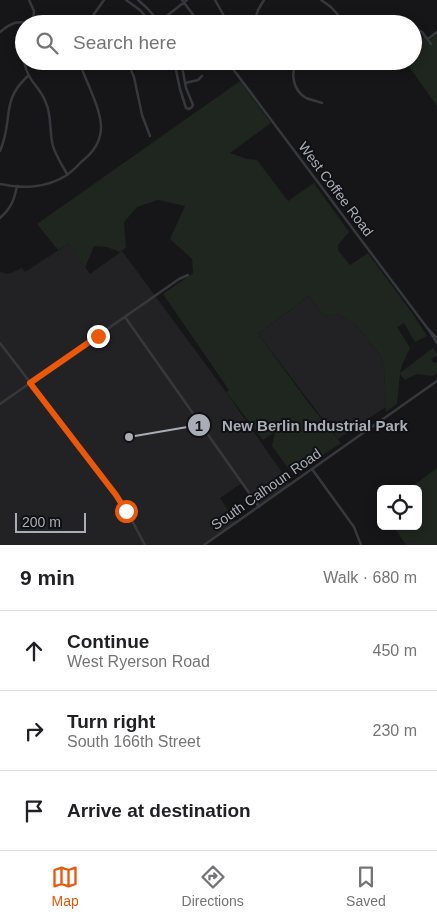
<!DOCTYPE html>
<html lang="en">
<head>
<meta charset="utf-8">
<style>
  :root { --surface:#fff; --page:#f6f6f6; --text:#202124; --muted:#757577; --line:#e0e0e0; --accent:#ea580c }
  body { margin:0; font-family:Arial,sans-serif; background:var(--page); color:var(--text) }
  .controls { position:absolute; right:15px; bottom:15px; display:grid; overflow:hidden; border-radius:8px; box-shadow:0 2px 12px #0003 }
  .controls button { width:45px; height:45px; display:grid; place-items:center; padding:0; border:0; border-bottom:1px solid var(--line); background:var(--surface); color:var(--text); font:25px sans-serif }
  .scale { position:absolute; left:15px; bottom:12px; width:71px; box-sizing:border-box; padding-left:5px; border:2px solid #a8adb8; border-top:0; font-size:14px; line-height:18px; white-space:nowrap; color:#a8adb8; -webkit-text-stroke:4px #111113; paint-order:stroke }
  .stop { position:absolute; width:15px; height:15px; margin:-11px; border:4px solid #ea580c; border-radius:50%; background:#fff }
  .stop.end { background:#ea580c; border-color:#fff; box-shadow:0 1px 5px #0008 }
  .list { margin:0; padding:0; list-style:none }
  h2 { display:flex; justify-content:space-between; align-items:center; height:65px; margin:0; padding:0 20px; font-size:21px }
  h2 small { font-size:16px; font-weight:400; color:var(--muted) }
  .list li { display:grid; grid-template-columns:32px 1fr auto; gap:15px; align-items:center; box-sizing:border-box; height:80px; padding:0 20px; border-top:1px solid var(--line) }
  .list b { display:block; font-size:19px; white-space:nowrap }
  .list p { margin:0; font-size:16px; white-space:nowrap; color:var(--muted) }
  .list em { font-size:16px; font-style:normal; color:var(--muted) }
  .icon { flex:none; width:28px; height:28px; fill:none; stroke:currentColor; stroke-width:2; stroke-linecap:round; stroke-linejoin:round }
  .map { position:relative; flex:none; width:437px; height:545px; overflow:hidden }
  .search { position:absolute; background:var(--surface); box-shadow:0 2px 12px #0003; left:15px; right:15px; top:15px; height:55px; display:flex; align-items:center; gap:12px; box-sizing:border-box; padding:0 18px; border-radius:28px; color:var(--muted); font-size:19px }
  .sheet { height:305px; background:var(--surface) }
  nav { display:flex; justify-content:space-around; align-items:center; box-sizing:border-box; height:70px; border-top:1px solid var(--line); background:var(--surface); font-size:14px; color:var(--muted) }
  nav a { display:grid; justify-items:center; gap:2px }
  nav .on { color:var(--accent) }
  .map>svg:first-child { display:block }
</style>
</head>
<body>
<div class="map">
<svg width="437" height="545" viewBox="0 0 437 545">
  <rect width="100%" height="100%" fill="#161618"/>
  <path fill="#222225" d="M68,244L90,274L122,251L226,392L290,484L259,507L242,483L220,498L236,522L204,545H0V272L9,274L22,268L25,272Z
    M309,296L324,317L338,314L354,323L380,355L384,367L386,407L338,439L258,334Z"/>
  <path fill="#1e261f" d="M437,34V106L405,61H413V46L424,37L428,42Z
    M240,81L271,123L230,153L247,159L257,160L288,201L314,183L349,232L338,245V250L350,265L368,253L415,317L427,336L415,342L404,323L397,327L410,348L402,365L400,373L433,348L437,354V356L431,359L432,361L435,363L437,362V373L433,376L417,374L405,380L400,374L397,404L386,412L384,367L380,355L354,323L338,314L324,317L309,296L258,334L311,406L341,443L293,475L272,446L275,432L263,440L226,392L229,390L163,294L193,273L192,259L170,239L185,206L158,200L137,207L124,222L126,248L120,252L107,247L94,246L85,268L68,244L58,250L37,224Z
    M437,468V545H406L393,526H418V489H409Z"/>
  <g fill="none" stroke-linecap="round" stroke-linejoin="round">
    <path stroke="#37383d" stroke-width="2.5" d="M126,0L140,10L152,24
      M138,0L147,8L161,24
      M182,0L200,24
      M215,0L224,16V24
      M321,0L331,7L346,24
      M225,17L247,19L267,24
      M255,20L258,10L264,0
      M159,22L187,0
      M87,24L104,0
      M413,27L422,32L431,44
      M0,32C12,22 18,20 33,24L34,11L29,0
      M428,39L437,32
      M24,61C28,83 40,86 46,103C52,116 49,132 53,146C56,156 62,165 67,174
      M127,61L134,77L142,115L150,136
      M174,61L180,89L186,108L189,109L192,107L193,105L186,88L181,61
      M227,61L428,329L437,338
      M297,61C290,74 293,90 306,98C311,100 317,101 322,103
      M328,61L337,62L346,61
      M185,83L198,80L202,76
      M0,151C14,119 0,101 28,76
      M0,184C22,189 47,188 67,175C72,171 77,167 81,162C93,153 101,142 101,127C101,108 85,80 79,61
      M0,218C11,208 14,201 17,186
      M125,317L259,507
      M429,330L437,343
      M0,343L116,495L127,511L145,545
      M0,404L179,279L188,275
      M312,469L354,527L361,545
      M204,545L437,381"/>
  </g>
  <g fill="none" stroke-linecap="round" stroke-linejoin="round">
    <path stroke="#ea580c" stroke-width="6" d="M98,336L30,383L116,495L126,511"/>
  </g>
  <g text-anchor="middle" stroke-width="4" stroke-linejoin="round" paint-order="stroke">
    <g font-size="14" fill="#a8adb8" stroke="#111113">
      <text transform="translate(336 189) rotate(53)" y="5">West Coffee Road</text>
      <text transform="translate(266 489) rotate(-35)" y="5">South Calhoun Road</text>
    </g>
  </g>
  <path fill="none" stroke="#a8adb8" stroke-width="2" d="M129 437L199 425"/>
  <g fill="#a8adb8" stroke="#111113" stroke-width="2">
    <circle cx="129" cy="437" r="5"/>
    <circle cx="199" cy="425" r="12"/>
  </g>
  <g font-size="15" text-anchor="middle" font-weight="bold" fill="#111">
    <text x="199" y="431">1</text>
  </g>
  <g font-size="15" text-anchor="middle" font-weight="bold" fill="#a8adb8" stroke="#111113" stroke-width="4" stroke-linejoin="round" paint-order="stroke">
    <text x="315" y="431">New Berlin Industrial Park</text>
  </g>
</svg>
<div class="controls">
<button><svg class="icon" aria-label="locate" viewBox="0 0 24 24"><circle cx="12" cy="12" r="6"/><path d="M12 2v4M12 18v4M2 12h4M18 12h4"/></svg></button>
</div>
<div class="scale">200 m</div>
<div class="stop" style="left:126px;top:511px"></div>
<div class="stop end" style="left:98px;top:336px"></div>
<div class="search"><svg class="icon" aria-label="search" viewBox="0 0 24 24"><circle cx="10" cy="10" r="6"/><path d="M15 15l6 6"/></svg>Search here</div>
</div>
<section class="sheet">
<h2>9 min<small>Walk · 680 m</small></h2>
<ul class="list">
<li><svg class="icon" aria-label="ahead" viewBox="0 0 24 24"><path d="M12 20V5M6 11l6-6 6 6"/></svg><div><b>Continue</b><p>West Ryerson Road</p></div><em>450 m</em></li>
<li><svg class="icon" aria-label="right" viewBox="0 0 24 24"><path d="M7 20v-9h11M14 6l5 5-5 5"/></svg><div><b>Turn right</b><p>South 166th Street</p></div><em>230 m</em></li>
<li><svg class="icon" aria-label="arrive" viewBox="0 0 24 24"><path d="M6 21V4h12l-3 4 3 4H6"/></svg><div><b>Arrive at destination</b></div></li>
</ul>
</section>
<nav>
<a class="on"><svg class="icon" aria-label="map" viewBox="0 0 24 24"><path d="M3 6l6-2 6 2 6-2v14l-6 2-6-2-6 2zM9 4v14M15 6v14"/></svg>Map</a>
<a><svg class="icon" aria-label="directions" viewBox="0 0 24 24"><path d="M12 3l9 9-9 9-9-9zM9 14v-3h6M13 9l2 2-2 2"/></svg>Directions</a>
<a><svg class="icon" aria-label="saved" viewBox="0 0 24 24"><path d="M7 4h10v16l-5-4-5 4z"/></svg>Saved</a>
</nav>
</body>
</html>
